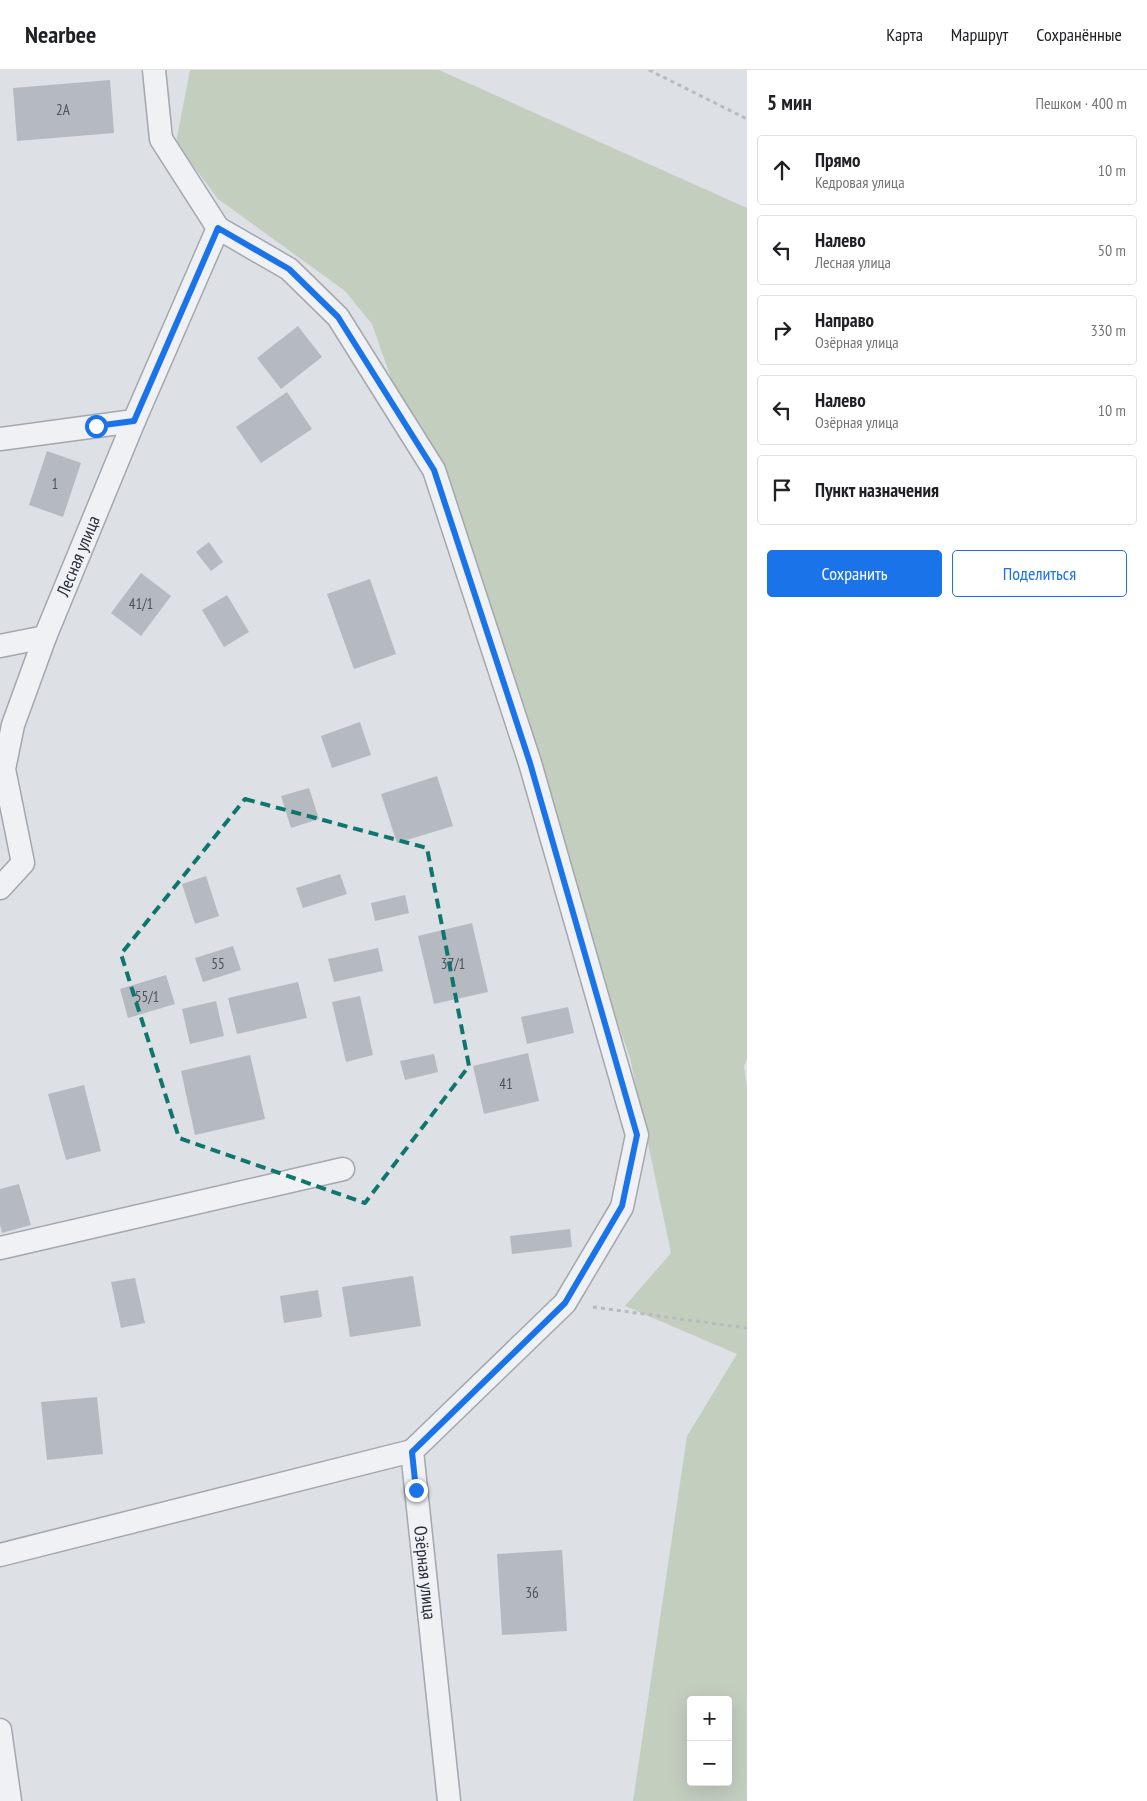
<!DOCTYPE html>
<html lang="ru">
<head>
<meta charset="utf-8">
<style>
  :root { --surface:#fff; --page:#f6f6f6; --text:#202124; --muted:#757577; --line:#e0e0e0; --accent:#1a73e8 }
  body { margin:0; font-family:"PT Sans Narrow",sans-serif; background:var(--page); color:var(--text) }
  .controls { position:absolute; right:15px; bottom:15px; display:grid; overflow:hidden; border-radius:5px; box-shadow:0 5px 20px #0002 }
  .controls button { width:45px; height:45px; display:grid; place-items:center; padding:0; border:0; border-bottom:1px solid var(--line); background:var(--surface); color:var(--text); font:25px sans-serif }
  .stop { position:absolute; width:15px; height:15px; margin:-11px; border:4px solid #1a73e8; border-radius:50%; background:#fff }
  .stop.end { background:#1a73e8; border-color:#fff; box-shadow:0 1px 5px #0008 }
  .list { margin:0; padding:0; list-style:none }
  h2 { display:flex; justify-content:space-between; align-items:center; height:65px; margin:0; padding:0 20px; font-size:21px }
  h2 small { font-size:16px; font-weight:400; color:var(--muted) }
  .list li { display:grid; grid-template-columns:32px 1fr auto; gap:15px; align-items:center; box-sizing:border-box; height:70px; margin:0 10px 10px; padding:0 10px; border:1px solid var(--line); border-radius:5px }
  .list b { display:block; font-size:19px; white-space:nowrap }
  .list p { margin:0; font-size:16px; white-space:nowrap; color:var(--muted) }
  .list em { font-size:16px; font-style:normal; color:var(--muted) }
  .actions { display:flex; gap:10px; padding:15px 20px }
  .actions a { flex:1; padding:11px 0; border:1px solid var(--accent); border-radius:5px; text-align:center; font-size:18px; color:var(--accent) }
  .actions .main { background:var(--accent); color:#fff }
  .icon { flex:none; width:28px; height:28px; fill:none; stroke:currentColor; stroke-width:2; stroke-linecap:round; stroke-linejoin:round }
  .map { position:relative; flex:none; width:747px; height:1731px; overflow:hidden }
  header { display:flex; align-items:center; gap:30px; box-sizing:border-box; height:70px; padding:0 25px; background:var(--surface); border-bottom:1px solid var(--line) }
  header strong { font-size:24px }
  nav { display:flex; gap:28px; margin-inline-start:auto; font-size:18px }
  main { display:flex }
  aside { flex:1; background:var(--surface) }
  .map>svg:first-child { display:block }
</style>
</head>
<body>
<header>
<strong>Nearbee</strong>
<nav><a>Карта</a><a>Маршрут</a><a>Сохранённые</a></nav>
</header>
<main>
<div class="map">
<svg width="747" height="1731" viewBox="0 0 747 1731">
  <rect width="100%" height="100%" fill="#dde0e5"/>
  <path fill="#c3cebf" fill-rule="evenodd" d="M190,0H439L747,138V989L744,996L747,1018V1731H633L687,1366L737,1284L625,1236L671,1183L630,988L372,254L345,221L218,129L176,73ZM691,1630H728V1712H691Z"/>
  <path fill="#b5bac1" d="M110,10L114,63L17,71L13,18Z
    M298,256L322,287L281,319L257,288Z
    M287,322L312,359L261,393L236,357Z
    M47,381L81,393L63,447L29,435Z
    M209,472L223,492L211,501L196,482Z
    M141,503L171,526L141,566L111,543Z
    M370,509L396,584L354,599L327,524Z
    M227,525L249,562L224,577L202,540Z
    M360,652L371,685L332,698L321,666Z
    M437,706L453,756L397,773L381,724Z
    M309,718L319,749L291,758L281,726Z
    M340,804L347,824L303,838L296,818Z
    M206,806L219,846L195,854L182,814Z
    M405,825L409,843L375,851L371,833Z
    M472,853L488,922L434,934L418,866Z
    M233,876L241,900L203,912L195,888Z
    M378,878L383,901L334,912L328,889Z
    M166,905L175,934L128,948L120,919Z
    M298,912L307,948L237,964L228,928Z
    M360,926L373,985L346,992L332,932Z
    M216,931L224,966L190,974L182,939Z
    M568,937L574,963L527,974L521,947Z
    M528,983L539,1031L484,1044L473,996Z
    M434,984L438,1002L405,1010L400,991Z
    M250,985L265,1049L195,1065L181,1001Z
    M84,1015L101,1081L66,1090L48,1024Z
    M19,1114L31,1155L2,1163L0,1155V1119Z
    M570,1159L572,1177L512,1184L510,1166Z
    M413,1206L421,1256L350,1267L342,1217Z
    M135,1208L145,1253L121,1258L111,1212Z
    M318,1220L322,1247L284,1253L280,1226Z
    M97,1327L103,1384L47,1390L41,1332Z
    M562,1480L567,1561L502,1565L497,1484Z"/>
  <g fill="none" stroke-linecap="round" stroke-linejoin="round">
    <g stroke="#a3a7ae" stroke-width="25">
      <g id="street">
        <path id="s1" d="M154,0L161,69L218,158L289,199L338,247L434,400L530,693L637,1065L622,1137L565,1233L412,1381L449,1731"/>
        <path d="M0,369L134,351"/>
        <path d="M0,576L45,567"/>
        <path id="s2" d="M0,818L23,793L4,699L13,655L45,567L134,351L218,158"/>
        <path d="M0,1178L343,1099"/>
        <path d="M0,1485L412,1381"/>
        <path d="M0,1660L10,1731"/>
      </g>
    </g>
    <path stroke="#b7bbc0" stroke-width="3" stroke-dasharray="4 4" stroke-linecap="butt" d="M649,0L747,49
      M593,1237L747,1258"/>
    <use href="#street" stroke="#eff1f4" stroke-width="22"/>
  </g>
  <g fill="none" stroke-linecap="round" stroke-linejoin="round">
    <path stroke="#1a73e8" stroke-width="6" d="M96,356L134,351L218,158L289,199L338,247L434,400L530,693L637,1065L622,1136L565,1233L412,1382L416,1420"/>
  </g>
  <path fill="none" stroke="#0f766e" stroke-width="4" stroke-dasharray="10 6" stroke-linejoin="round" d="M245,729L427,778L469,996L365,1133L179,1068L121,884Z"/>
  <g text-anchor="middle" stroke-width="4" stroke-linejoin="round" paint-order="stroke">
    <g font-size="15" fill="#4b525c">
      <text x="63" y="45">2А</text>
      <text x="55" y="419">1</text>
      <text x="141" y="539">41/1</text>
      <text x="218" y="899">55</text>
      <text x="453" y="899">37/1</text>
      <text x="147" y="932">55/1</text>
      <text x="506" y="1019">41</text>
      <text x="532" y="1528">36</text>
    </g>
    <g font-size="18" fill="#282f3a" stroke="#eceff3">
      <text dy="6" stroke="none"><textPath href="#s2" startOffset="356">Лесная улица</textPath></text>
      <text dy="6" stroke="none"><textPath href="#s1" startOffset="1722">Озёрная улица</textPath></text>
    </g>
  </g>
</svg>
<div class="controls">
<button>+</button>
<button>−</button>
</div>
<div class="stop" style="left:96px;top:356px"></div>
<div class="stop end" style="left:416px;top:1420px"></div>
</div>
<aside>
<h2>5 мин<small>Пешком · 400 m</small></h2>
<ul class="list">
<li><svg class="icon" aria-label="ahead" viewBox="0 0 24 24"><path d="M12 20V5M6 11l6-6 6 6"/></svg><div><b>Прямо</b><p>Кедровая улица</p></div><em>10 m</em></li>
<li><svg class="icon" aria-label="left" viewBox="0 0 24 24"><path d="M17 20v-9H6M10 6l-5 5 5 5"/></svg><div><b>Налево</b><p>Лесная улица</p></div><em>50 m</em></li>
<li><svg class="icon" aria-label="right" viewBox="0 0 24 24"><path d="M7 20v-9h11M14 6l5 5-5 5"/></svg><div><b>Направо</b><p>Озёрная улица</p></div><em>330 m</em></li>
<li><svg class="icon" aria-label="left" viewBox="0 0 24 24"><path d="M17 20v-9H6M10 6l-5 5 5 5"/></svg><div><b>Налево</b><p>Озёрная улица</p></div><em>10 m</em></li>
<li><svg class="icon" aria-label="arrive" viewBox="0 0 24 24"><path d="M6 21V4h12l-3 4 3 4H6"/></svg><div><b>Пункт назначения</b></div></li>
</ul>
<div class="actions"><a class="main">Сохранить</a><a>Поделиться</a></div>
</aside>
</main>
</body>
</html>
